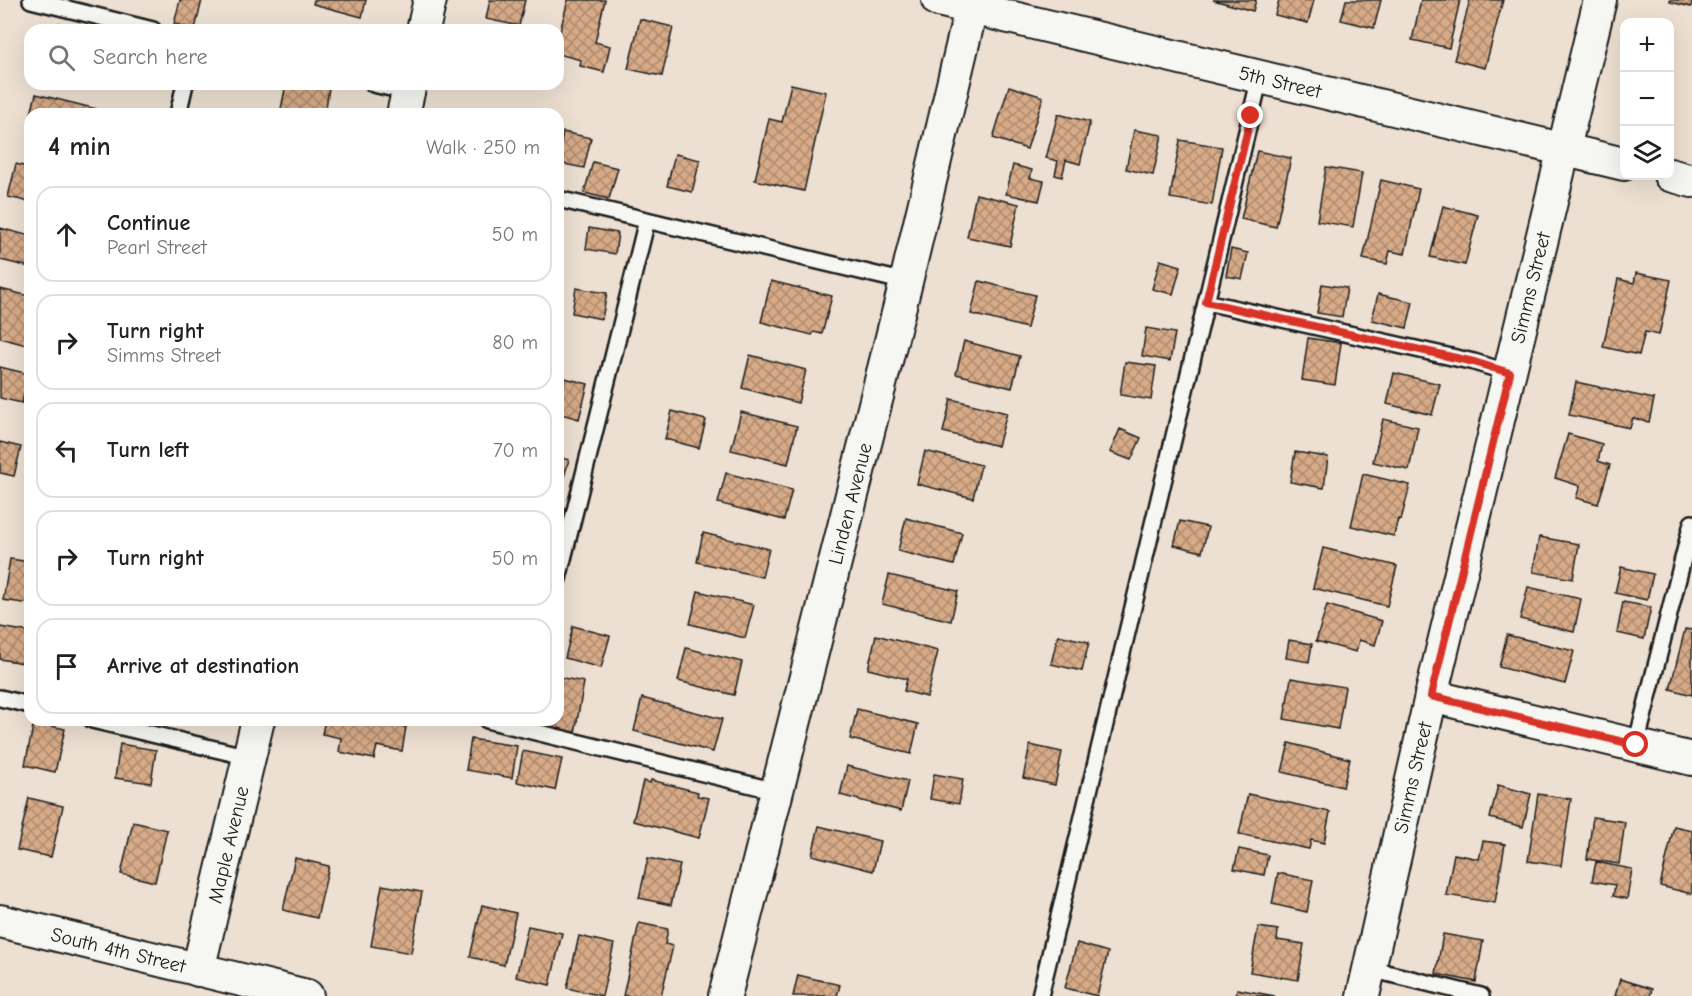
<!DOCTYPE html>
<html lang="en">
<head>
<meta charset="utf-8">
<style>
  :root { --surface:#fff; --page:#f6f6f6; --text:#202124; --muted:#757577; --line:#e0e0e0 }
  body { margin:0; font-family:"Comic Neue",sans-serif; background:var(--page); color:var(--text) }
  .controls { position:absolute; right:18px; top:18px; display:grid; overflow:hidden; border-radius:12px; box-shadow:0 6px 24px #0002 }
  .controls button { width:54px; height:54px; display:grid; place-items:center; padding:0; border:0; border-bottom:2px solid var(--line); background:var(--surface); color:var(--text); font:30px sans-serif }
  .stop { position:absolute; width:18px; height:18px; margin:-14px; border:4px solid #d93025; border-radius:50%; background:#fff }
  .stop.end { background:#d93025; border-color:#fff; box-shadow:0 2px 6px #0008 }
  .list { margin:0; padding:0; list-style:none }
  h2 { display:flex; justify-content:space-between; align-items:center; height:78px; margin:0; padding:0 24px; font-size:26px }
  h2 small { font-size:20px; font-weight:400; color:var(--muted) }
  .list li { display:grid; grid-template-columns:39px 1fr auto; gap:18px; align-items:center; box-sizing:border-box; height:96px; margin:0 12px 12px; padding:0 12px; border:2px solid var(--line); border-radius:18px }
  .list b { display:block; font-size:22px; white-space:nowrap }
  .list p { margin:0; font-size:20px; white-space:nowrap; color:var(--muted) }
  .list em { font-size:20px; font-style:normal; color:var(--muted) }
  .icon { flex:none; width:33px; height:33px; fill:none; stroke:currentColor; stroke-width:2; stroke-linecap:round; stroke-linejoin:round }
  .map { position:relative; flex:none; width:1692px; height:996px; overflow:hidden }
  .search { position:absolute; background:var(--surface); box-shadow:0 6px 24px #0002; left:24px; top:24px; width:540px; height:66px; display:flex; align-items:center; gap:15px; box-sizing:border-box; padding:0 21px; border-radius:18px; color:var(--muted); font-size:22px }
  .panel { position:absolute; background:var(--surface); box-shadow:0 6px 24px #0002; left:24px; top:108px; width:540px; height:618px; border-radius:18px }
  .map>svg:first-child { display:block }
</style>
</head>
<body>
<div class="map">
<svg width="1692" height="996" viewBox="0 0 1692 996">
  <defs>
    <pattern id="building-cross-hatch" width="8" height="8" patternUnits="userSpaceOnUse" patternTransform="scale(1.5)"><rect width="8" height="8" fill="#d7ab88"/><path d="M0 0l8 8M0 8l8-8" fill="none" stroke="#ae8a6e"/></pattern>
  </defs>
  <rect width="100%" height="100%" fill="#ede0d2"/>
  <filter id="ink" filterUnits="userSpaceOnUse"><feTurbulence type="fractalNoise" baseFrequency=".0167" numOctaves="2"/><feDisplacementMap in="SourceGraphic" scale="12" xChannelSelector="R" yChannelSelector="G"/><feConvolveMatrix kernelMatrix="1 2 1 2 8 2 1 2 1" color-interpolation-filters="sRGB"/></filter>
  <g filter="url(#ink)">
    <path fill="url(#building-cross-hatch)" stroke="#1c1c1c" stroke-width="1.5" d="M180,0H202L195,29L174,24Z
      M314,0H366L362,17L313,4Z
      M490,0H525L519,26L486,19Z
      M568,0H605L595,42L610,46L604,72L580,66L581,60L558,54V39Z
      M1213,0H1256L1253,11Z
      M1279,0H1314L1308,23L1275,15Z
      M1346,0H1381L1374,28L1341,20Z
      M1421,0H1460L1449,48L1412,40Z
      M1470,0H1503L1485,68L1454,60Z
      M1670,0H1692L1691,7L1670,2Z
      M640,19L673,27L662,76L628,69Z
      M59,23L87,30H57Z
      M286,84H307L329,88L325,114H280Z
      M791,84L826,92L804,191L755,180L769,119L782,122Z
      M1009,86L1043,97L1027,149L993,138Z
      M36,94L97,109L96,114H31Z
      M1058,114L1090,122L1080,164L1066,160L1062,177L1055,175L1058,161L1046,158Z
      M1134,130L1162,135L1153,175L1126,169Z
      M563,132L591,138L584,168L558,163Z
      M1180,140L1222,147L1212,205L1170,198Z
      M1257,151L1291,158L1276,227L1241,219Z
      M675,154L700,160L692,192L667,186Z
      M593,162L618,168L609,199L584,193Z
      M16,164L30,168V202L8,197Z
      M1013,165L1032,170L1030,178L1044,181L1039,201L1006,194Z
      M1326,167L1362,173L1353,227L1317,221Z
      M1381,180L1419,189L1405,254L1390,251L1387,264L1363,259Z
      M976,194L1019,204L1010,246L967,237Z
      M1443,206L1478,215L1465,265L1430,257Z
      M0,228L30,236V267L0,260Z
      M589,228L618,233L615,254L586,249Z
      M1231,249L1248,253L1242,279L1226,276Z
      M1160,260L1181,266L1173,294L1152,289Z
      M1636,273L1671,280L1659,335L1645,332L1639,355L1603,347L1618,279L1634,283Z
      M771,281L832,296L822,334L814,332L812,335L761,322Z
      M979,281L1035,295L1027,328L971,314Z
      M1322,284L1347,288L1342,317L1317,313Z
      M576,288L607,293L602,319L572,313Z
      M0,289L30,296V346L0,338Z
      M1378,294L1413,302L1407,328L1372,320Z
      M1146,328L1175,333L1170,361L1142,356Z
      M1308,338L1341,343L1335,385L1302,380Z
      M964,341L1020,356L1012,388L956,374Z
      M750,355L806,370L798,403L742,388Z
      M1125,362L1156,366L1151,400L1120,395Z
      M0,367L29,374L22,403L0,398Z
      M1394,373L1440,384L1432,415L1387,404Z
      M565,378L588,384L579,419L558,413V405Z
      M1576,382L1654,399L1649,422L1633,418L1630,428L1569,415Z
      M951,399L1007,413L998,446L943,432Z
      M672,411L706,420L699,448L665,439Z
      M741,412L797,426L788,464L731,450Z
      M1383,419L1418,427L1409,470L1373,462Z
      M1120,429L1141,438L1131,460L1110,452Z
      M1568,434L1602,444L1598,461L1610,465L1598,504L1576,498L1580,486L1555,478Z
      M0,442L21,447L14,476L0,473Z
      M925,451L981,465L973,498L917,484Z
      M1295,452L1328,457L1324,488L1290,482Z
      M558,457L569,460L558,497Z
      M726,473L792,490L784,520L718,503Z
      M1363,474L1410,485L1401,520L1398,519L1394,536L1351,526Z
      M906,518L962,533L954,565L898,551Z
      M1180,521L1208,527L1202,552L1174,545Z
      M703,533L769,549L762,577L697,562Z
      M1539,537L1579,544L1573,579L1533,572Z
      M1323,548L1397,566L1387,606L1313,588Z
      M10,559L30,562V604L3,600Z
      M1621,567L1653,574L1647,600L1615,593Z
      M889,575L958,591L951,621L882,604Z
      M1528,587L1581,599L1574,632L1520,619Z
      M698,591L754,605L745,638L690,624Z
      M1623,602L1651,607L1644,639L1617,633Z
      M1327,605L1382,621L1375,645L1359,640L1356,652L1316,641Z
      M573,626L610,636L601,668L565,658Z
      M0,627L30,632V664L0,659Z
      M1685,629L1692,630V695L1670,689Z
      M876,635L938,651L927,697L904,691L907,679L868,669Z
      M1058,635L1089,642L1082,671L1051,664Z
      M1507,635L1574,651L1565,684L1499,667Z
      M1289,640L1312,644L1309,662L1286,658Z
      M686,648L742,662L734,695L678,681Z
      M558,677L584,682L575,733L544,728L546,720H558Z
      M1291,678L1345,687L1338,729L1284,719Z
      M642,698L722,719L713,752L634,731Z
      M857,709L918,724L911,754L850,739Z
      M325,720H372L406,727L402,751L377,746L374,759L339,752L341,738L322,734Z
      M34,722L65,729L55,772L25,765Z
      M471,739L517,746L512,778L466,770Z
      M1289,743L1350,759L1343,787L1282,772Z
      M120,744L156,750L151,783L115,778Z
      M1030,745L1062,752L1055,785L1023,778Z
      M523,751L562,759L555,790L517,782Z
      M847,766L908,781L901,811L840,795Z
      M934,774L963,779L959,804L930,799Z
      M651,780L698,792L697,796L709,798L699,838L633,821L643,781L650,783Z
      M1498,785L1531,794L1523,827L1490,818Z
      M1248,794L1330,812L1324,843L1311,840L1309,849L1239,834Z
      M1538,794L1571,799L1561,866L1528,861Z
      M29,798L63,806L51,857L17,850Z
      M1593,817L1625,822L1619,864L1587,859Z
      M133,822L167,830L155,882L121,874Z
      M819,826L880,841L873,871L812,855Z
      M1674,826L1692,830V894L1660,886Z
      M1483,841L1505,844L1495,903L1446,895L1454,854L1479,859Z
      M1239,849L1268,855L1264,875L1234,869Z
      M295,858L329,866L317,918L283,910Z
      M648,858L680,865L671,905L639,898Z
      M1596,862L1632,869L1627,899L1613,896L1615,885L1592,881Z
      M1278,873L1313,880L1307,912L1272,904Z
      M382,885L422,892L411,953L371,946Z
      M482,905L516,913L504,965L470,957Z
      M639,923L668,929L665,944L673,946L661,996H623Z
      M528,926L562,933L550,985L516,977Z
      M1258,927L1278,930L1277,940L1304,944L1298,980L1250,972Z
      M1443,934L1483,941L1476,982L1436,974Z
      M579,936L614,944L602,996L567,988Z
      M1077,943L1108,952L1097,996L1065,988Z
      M798,975L840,985L837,996H793Z
      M1620,979L1652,989L1650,996H1615Z
      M1237,989L1275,996H1236Z"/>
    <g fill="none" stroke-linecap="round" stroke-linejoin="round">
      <g stroke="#1c1c1c" stroke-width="20">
        <path id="service" d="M31,0L153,30
          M373,84L408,92
          M178,114L185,84
          M558,199L906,282
          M1206,302L1474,362L1510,373
          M558,579L647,220
          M0,698L30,705
          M92,720L249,757
          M487,720L776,791
          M1636,745L1692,523
          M1370,969L1481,996
          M1040,996L1260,77"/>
      </g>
      <g stroke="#1c1c1c" stroke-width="36">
        <g id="minor">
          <path id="s1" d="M938,0L1624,164"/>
          <path d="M423,30L430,0"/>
          <path d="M403,114L410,84"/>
          <path d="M1670,175L1692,181"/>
          <path d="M1431,696L1692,759"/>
          <path id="s2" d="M0,921L307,996"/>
          <path id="s3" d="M198,970L258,720"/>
          <path id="s4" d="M725,996L906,282L971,9"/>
          <path id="s5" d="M1363,996L1431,696L1600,0"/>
        </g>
      </g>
      <use href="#service" stroke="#f6f6f2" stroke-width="15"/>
      <use href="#minor" stroke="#f6f6f2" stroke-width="32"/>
    </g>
  </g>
  <g fill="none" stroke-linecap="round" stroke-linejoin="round" filter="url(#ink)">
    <path stroke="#d93025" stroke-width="8" d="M1251,116L1206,302L1474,362L1510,373L1431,696L1636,745"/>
  </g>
  <g text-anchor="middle" stroke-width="6" stroke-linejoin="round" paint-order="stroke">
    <g font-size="20" fill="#1c1c1c" stroke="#f6f6f2">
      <text dy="7" stroke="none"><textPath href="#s1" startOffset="352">5th Street</textPath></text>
      <text dy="7" stroke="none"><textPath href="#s5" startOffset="728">Simms Street</textPath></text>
      <text dy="7" stroke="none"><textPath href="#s4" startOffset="508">Linden Avenue</textPath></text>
      <text dy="7" stroke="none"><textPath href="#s5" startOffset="224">Simms Street</textPath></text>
      <text dy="7" stroke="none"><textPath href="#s3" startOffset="129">Maple Avenue</textPath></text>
      <text dy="7" stroke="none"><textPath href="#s2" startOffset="122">South 4th Street</textPath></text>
    </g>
  </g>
</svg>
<div class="controls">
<button>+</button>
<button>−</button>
<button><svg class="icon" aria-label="layers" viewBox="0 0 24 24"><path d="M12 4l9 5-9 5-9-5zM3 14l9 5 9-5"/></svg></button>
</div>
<div class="stop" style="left:1636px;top:745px"></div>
<div class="stop end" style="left:1251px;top:116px"></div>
<div class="search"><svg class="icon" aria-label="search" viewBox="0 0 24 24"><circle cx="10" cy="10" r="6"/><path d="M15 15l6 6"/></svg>Search here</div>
<section class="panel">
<h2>4 min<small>Walk · 250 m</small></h2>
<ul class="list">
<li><svg class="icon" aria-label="ahead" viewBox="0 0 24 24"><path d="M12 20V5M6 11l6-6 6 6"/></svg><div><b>Continue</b><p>Pearl Street</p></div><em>50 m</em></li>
<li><svg class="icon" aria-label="right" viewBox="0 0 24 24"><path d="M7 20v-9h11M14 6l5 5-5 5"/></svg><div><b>Turn right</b><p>Simms Street</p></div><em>80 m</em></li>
<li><svg class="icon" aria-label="left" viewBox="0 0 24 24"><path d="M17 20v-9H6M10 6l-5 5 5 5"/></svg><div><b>Turn left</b></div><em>70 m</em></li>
<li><svg class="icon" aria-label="right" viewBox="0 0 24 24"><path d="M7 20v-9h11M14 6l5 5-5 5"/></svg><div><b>Turn right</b></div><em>50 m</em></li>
<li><svg class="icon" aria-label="arrive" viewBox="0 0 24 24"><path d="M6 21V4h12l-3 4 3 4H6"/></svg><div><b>Arrive at destination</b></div></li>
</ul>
</section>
</div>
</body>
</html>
